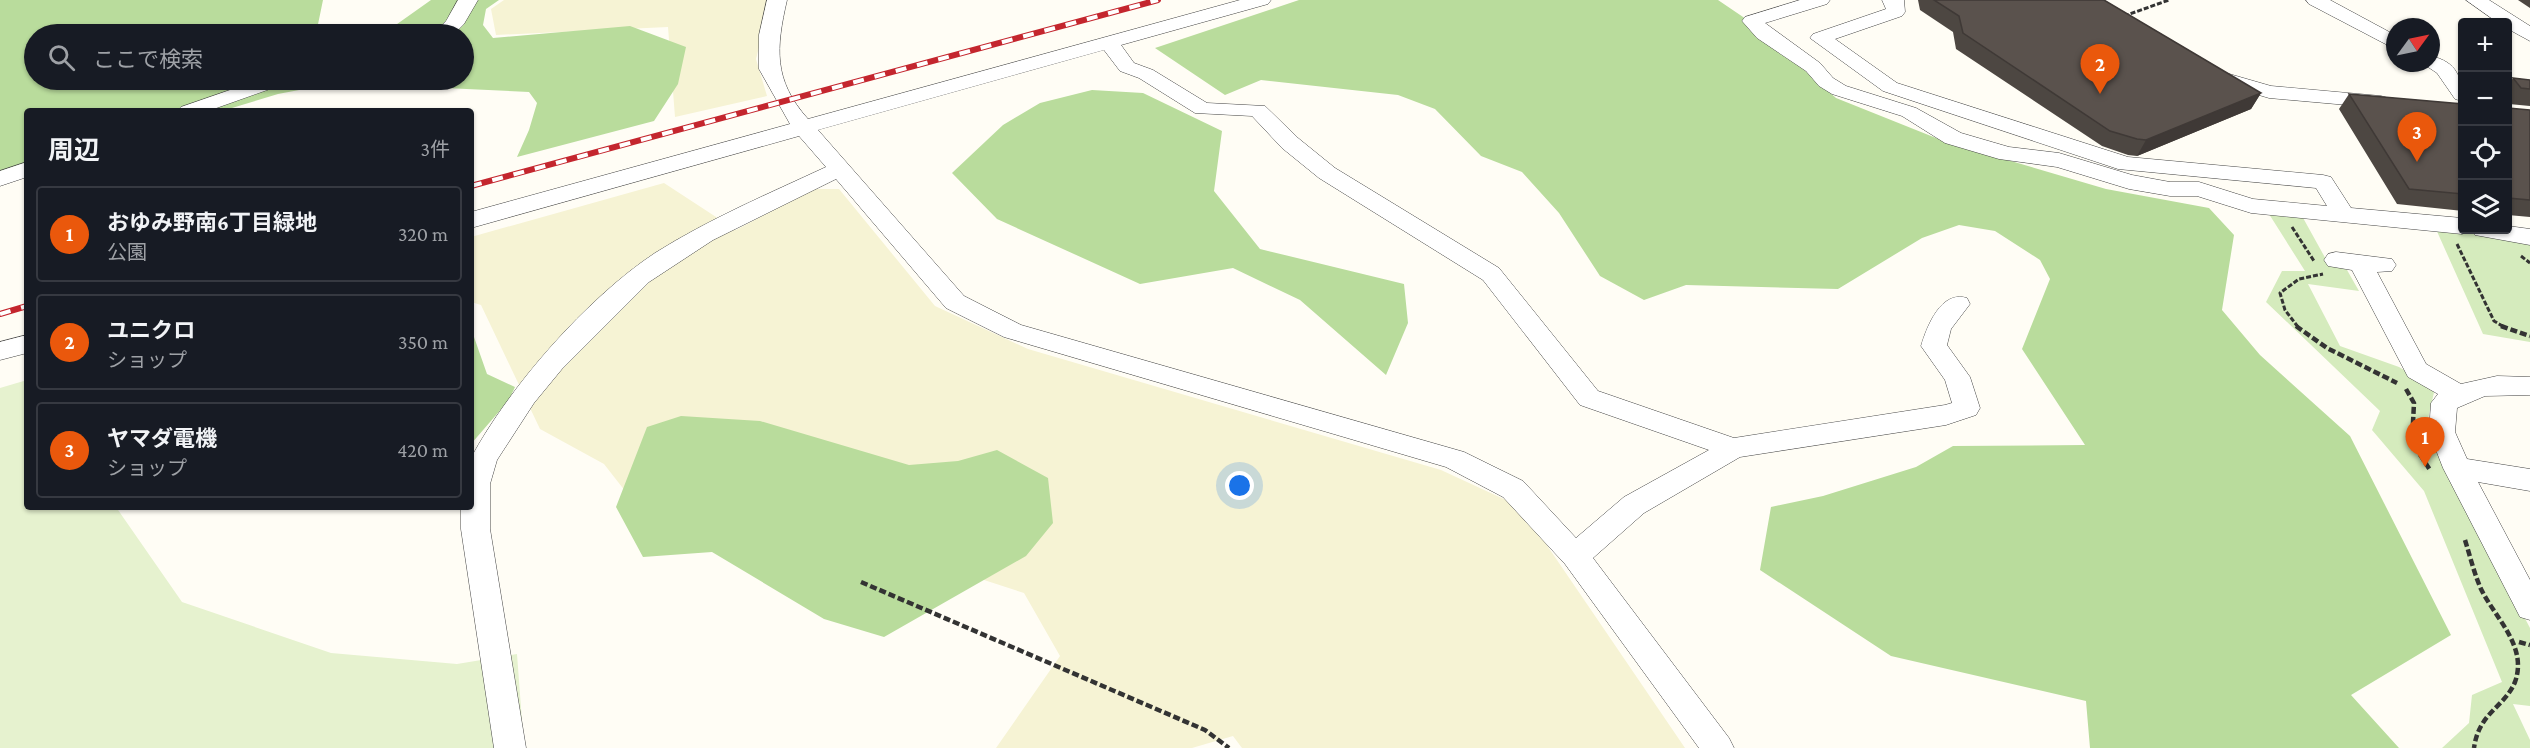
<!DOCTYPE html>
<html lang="ja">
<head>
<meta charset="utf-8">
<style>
  :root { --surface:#171b24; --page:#20242c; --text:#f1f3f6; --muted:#9ea1a6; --line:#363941; --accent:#ea580c }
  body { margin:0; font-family:"Crimson Pro","Noto Sans JP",serif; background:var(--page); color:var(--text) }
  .controls { position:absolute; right:18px; top:18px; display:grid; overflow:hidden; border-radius:6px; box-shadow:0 2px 4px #0004 }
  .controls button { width:54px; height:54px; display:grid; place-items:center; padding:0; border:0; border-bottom:2px solid var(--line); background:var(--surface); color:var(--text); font:30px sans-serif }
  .compass { position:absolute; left:2386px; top:18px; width:54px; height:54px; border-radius:50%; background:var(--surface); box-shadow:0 2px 4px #0004; rotate:57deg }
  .you { position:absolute; left:1240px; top:486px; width:21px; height:21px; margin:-15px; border:4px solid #fff; border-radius:50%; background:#1a73e8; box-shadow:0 0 0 9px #1a73e833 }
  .badge { display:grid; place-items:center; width:39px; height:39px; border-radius:50%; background:var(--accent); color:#fff; font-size:20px; font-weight:700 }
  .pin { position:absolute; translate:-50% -50px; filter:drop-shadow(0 2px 3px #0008) }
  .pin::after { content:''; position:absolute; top:32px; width:21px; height:18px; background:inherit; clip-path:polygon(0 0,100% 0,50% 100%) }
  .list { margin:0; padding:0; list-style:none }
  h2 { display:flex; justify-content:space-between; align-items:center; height:78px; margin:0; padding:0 24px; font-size:26px }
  h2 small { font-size:20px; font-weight:400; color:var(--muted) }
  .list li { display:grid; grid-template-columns:39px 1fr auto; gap:18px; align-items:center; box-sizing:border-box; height:96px; margin:0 12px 12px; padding:0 12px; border:2px solid var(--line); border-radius:6px }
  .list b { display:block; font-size:22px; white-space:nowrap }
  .list p { margin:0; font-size:20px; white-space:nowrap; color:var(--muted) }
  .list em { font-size:20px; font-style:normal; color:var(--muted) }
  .icon { flex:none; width:33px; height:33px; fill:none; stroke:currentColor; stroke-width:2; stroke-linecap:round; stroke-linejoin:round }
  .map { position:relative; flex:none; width:2530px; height:748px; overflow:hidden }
  .search { position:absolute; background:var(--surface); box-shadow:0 2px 4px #0004; left:24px; top:24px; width:450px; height:66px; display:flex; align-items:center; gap:15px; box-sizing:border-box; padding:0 21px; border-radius:33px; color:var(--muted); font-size:22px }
  .panel { position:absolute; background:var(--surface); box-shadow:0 2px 4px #0004; left:24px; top:108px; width:450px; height:402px; border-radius:6px }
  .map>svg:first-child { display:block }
</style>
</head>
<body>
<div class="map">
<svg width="2530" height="748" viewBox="0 0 2530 748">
  <rect width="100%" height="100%" fill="#fffdf5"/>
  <path fill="#f6f3d4" d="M504,0H771L756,59L767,96L675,117L668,27L496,35L491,9Z
    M664,183L736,230L812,189H839L935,306L1028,349L1441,470L1508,501L1544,541L1685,748H1242L1233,736L1192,748H996L1060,656L1024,593L842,534L668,546L604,464L540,429L481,305L471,302V237Z"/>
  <path fill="#d5ebbd" d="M2269,214L2302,216L2328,263L2347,270L2359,291L2308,284L2340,346L2399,367L2435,388L2428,419L2433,443L2530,628V706L2513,704L2530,740V748H2442L2469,723L2472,695L2502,682L2424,491L2372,430L2380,411L2266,302L2282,271H2305Z
    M2435,227L2530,242V342L2483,334Z"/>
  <path fill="#b9dc9c" d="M0,0H323L316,34H34V80H464V34H383L431,0H499L486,9L483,25L493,38L630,26L686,47L678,84L654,121L517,157L529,130L537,103L529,92L336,83L278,94L222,111H27V169L0,177Z
    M1299,0H1718L1746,19L1836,98L1946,142L2106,189L2209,208L2234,235L2222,310L2260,355L2350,436L2451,635L2351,695L2399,748H2090L2086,701L1891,656L1760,570L1771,507L1823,496L1916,467L1953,446L2085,445L2022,349L2050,279L2040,260L1995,231L1959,225L1922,238L1838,289L1686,285L1644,300L1600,276L1559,213L1522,172L1481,156L1435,109L1398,95L1261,80L1225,95L1155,48Z
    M1092,90L1143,93L1222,131L1214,191L1260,249L1404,284L1408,323L1386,375L1300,300L1233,268L1140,284L997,219L952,173L1003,125L1040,103Z
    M471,337H474L487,374L515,387L509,400L471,444Z
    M681,416L760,421L909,465L958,461L997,450L1048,478L1053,523L1026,556L884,637L824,619L712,552L643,557L616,507L647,427Z"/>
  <path fill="#e6f2cf" d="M27,380V507H116L182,602L331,653L457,664L517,654L524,748H0V388Z"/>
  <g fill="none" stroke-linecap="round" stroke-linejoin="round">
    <g stroke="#444" stroke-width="1">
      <path id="minor" d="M458,0H478L464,24L454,34H433L446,21Z
        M767,0H787C776,48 773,80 808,119L1240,0H1271L1268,4L1121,45L1134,63L1153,70L1207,103L1265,106L1298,138L1335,168L1499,268L1598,391L1734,438L1945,405L1952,403L1945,380L1921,346C1927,326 1941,290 1967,298L1970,304L1951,329L1947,345L1970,377L1980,408L1976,415L1946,425L1740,457L1644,513L1593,558L1729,738L1734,748H1699L1565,564L1503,497L1446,467L1004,337L946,308L836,179L713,240L649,282L562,369L534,403L497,460L490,484V529L526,748H494L461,529V507H471V458C509,387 587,298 655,253C709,219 768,194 826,167L799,136L471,228V212L790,124L759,69V35ZM1104,50L1120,71L1139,78L1195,113L1252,116L1282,148L1319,178L1483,280L1580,405L1709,450L1624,497L1576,538L1523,481L1464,452L1021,325L964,296L818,130Z
        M1800,0H1830L1827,4L1765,23L1820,63L1833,78L1846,86L1916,108L1961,133L2009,147L2059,153L2132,175L2170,182H2199L2253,199L2327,206L2316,188L2118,169L1883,91L1810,38L1813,34L1886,9L1882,0H1904L1905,12L1902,16L1835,39L1897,83L2128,157L2323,175L2331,177L2351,208L2462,218V230H2471L2462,234L2251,213L2197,196H2170L2129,189L2057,167L1999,159L1945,143L1902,116L1832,94L1819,86L1806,71L1757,38L1742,21L1745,17Z
        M2306,0H2330L2395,35V49L2309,4Z
        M2466,0H2489L2530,26V41L2508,29V22H2497Z
        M2431,56C2457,62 2462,77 2462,101L2455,99L2437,73L2422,63H2431Z
        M2219,71L2271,86L2381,96L2388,98L2391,102L2388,106L2381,108L2269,98L2212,81L2209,77L2212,73Z
        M259,80H287L284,84L208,111H177L181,107Z
        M27,162V177L0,186V171Z
        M2508,226L2530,229V245L2475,235L2471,230H2508Z
        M2336,252L2392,259L2396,265L2392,271L2377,272L2426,364L2461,384L2497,376L2530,377V395L2485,396L2457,408L2455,432L2467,459L2530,469V491L2478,482L2530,580V620L2520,617L2443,468L2429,432L2431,403L2438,394L2408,377L2352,270L2328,266L2324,260L2328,254Z
        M27,335V353L0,360V342Z"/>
    </g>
    <path stroke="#333" stroke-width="3" stroke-dasharray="5 2" stroke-linecap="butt" d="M2124,16L2169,0
      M2292,227L2314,261
      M2457,244L2494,321L2504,327
      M2521,256L2530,263
      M2298,327L2285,310L2280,293L2299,279L2323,274"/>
    <path stroke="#333" stroke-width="4.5" stroke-dasharray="7 3" stroke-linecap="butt" d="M2296,326L2327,348L2397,383
      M2501,326L2530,336
      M2406,389L2414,403L2412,442L2430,470
      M2465,540C2470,556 2474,573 2481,589C2495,618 2528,646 2515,682C2504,708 2479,712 2474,748
      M861,582L1205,730L1229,748
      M2519,642L2530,645"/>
    <use href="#minor" fill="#fff" fill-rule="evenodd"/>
    <g stroke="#c4262e" stroke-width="6">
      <path id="rail" d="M471,186L1158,0
        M0,314L27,306"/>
    </g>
    <use href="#rail" stroke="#fff" stroke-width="4" stroke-dasharray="11" stroke-linecap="butt"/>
  </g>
  <path fill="#4d4742" d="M1918,0H2104L2261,93L2251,109L2137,156L2128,155L2102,146L1956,49L1953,32L1920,10Z
    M2518,0H2530V8Z
    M2513,78L2530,80V106L2509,104L2508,102V85Z
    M2349,94L2463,104V211L2397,204L2339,109Z
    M2508,108L2530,110V217L2508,215Z"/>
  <path fill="#3f3936" d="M2261,93L2251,109L2137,156L2146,140Z"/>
  <path fill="#5a524d" stroke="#3f3936" stroke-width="1.5" d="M1934,0H2104L2261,93L2146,140L2137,139L2110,131L1963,33L1959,16Z
    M2513,78L2530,80V89L2521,88Z
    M2349,94L2463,104V194L2409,189Z
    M2508,108L2530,110V200L2508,198Z"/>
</svg>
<div class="controls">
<button>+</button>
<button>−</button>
<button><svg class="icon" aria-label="locate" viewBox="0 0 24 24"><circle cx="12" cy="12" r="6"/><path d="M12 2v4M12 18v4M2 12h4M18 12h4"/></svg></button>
<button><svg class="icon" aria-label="layers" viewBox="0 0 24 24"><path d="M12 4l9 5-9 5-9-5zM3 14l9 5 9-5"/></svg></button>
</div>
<svg class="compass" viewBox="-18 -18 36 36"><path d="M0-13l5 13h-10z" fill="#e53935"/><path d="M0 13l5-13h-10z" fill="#9ea1a6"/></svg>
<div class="you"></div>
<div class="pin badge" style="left:2425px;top:467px">1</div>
<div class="pin badge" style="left:2100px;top:94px">2</div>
<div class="pin badge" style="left:2417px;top:162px">3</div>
<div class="search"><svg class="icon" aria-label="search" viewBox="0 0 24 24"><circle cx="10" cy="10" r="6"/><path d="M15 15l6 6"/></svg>ここで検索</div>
<section class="panel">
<h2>周辺<small>3件</small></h2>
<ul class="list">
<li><span class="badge">1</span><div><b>おゆみ野南6丁目緑地</b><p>公園</p></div><em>320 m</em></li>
<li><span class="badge">2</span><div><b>ユニクロ</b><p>ショップ</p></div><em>350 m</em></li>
<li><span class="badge">3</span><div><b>ヤマダ電機</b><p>ショップ</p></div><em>420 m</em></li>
</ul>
</section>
</div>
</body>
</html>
